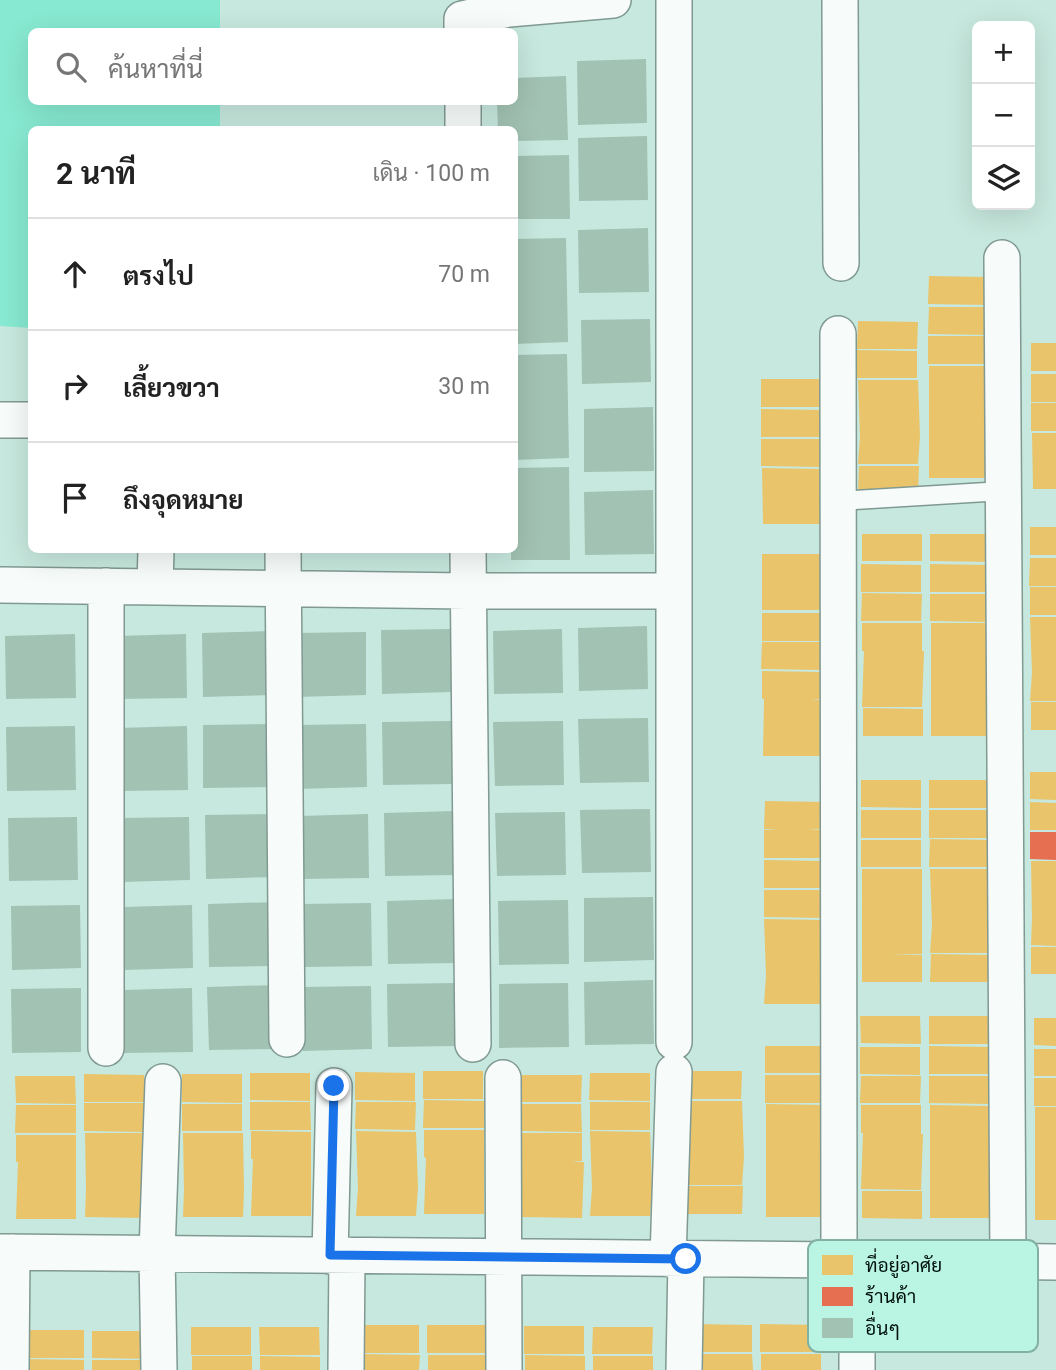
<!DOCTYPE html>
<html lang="th">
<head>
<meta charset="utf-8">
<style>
  :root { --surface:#fff; --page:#f2f2f2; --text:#222; --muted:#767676; --line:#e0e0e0 }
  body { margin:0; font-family:Roboto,Sarabun,sans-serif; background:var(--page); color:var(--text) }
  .controls { position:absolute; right:21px; top:21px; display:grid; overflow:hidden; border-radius:10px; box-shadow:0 7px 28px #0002 }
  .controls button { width:63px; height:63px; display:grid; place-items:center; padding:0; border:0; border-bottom:2px solid var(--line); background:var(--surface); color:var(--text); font:35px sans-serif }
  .stop { position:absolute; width:21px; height:21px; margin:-16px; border:5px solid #1a73e8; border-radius:50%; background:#fff }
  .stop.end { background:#1a73e8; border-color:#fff; box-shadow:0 2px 7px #0008 }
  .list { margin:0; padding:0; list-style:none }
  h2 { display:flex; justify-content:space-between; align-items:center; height:91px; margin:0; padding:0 28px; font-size:30px }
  h2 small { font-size:23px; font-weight:400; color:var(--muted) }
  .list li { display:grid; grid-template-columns:46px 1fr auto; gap:21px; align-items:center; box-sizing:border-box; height:112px; padding:0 28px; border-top:2px solid var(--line) }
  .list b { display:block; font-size:26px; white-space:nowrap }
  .list em { font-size:23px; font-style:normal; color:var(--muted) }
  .icon { flex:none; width:38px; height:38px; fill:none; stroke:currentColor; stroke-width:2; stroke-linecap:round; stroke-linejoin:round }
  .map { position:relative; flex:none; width:1056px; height:1370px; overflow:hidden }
  .search { position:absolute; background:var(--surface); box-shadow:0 7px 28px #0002; left:28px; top:28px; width:490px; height:77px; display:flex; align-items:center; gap:18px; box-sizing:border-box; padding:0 24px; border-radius:10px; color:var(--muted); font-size:26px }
  .panel { position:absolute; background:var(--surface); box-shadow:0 7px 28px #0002; left:28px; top:126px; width:490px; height:427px; border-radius:10px }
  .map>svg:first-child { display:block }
</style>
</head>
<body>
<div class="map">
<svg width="1056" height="1370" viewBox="0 0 1056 1370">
  <rect width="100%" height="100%" fill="#c7e8de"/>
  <path fill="#87e9d1" d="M0,0H220V31L32,32V102H220V129L32,130L31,328L0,326Z"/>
  <path fill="#e9c46a" d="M929,276L989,277V305L928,304Z
    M929,307H989L988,335L928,334Z
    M858,321L918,322L917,349H857Z
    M928,336H988V364H928Z
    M1031,343H1056V371H1031Z
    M857,350L917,351V378H857Z
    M929,366H989V478H929Z
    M1031,374H1056V402H1031Z
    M761,379H821V407H761Z
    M858,380H918L920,436L918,464H858L860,437Z
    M1031,403H1056V431H1031Z
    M761,409L821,410V437H761Z
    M1032,433H1056V489H1033Z
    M761,439H821V467L761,466Z
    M859,466H919L918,493H858Z
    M762,468L822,469L823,524H763Z
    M1030,527H1056V555H1030Z
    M862,534H922V561H862Z
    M930,534H990V562L930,561Z
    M762,554H822V610H762Z
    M1030,558H1056V586H1029Z
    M861,564L921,565V592H861Z
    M930,564L990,565V592H930Z
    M1030,587H1056V615H1030Z
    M862,593L922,594L921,621H861Z
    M930,594H990V622L930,621Z
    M762,613H822V641H762Z
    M1030,617H1056V701H1030L1032,673Z
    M862,623H922V651H924L922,707H862L864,651H862Z
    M931,623H990L991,736H931Z
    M762,642H822L821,670L761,669Z
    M762,671L822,672V699L811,700H824L822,756H763L764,699H762Z
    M1031,702H1056V730H1031Z
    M863,708L923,709V736H863Z
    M1030,772H1056V800L1030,799Z
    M861,780H921V808L861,807Z
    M929,780H989V808H929Z
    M765,801L825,802L824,829H807L824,830V858H764V830H778L764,829Z
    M1030,802L1056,803V830H1030Z
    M861,810H921V838H861Z
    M929,810H989V838H929Z
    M930,839L990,840L989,867H929Z
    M861,840H921V867H861Z
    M764,860L824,861V888H764Z
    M1031,861H1056V946L1031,945L1032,918Z
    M862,869H922V954H889L922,955V982H862Z
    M930,869H990V953H930L932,925Z
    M764,890H824V918L764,917Z
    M764,919L824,920V1004H764L766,976Z
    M1031,947H1056V974H1031Z
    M931,954L991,955L990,982H930Z
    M860,1016H920L921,1044L861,1043Z
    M929,1016H989V1044H929Z
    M1034,1018H1056V1046L1034,1045Z
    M765,1046H825V1073H765Z
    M929,1046L989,1047V1074H929Z
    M860,1047H920V1075L860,1074Z
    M1034,1049H1056V1076H1034Z
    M423,1071H483V1099H423Z
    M682,1071H742L741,1099H681Z
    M355,1072L415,1073V1101L355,1100Z
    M250,1073H310V1101L250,1100Z
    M590,1073H650V1101L589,1100Z
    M84,1074L144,1075V1102H84Z
    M182,1074H242V1103L182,1102Z
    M522,1075H582L581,1102H521Z
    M765,1075H825V1103H765Z
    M15,1076H75L76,1104L16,1103Z
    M861,1076H921L920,1103H860Z
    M929,1076H989V1104L929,1103Z
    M1034,1078H1056V1106H1034Z
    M424,1100L484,1101V1128H423Z
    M682,1101H742L744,1157L742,1185H682Z
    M250,1102H310L311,1130H250Z
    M356,1102H416L415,1130L355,1129Z
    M590,1102H650V1130H590Z
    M84,1103H144V1132L84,1131Z
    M182,1104H242V1131H182Z
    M521,1104H581L582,1132L522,1131Z
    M766,1104L826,1105V1217H766Z
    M16,1105H76V1133H15Z
    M861,1105H921V1134H923L921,1190L861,1189L863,1133H861Z
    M930,1105L989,1106L990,1218H930Z
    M1035,1107H1056V1220H1035Z
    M424,1130H484V1214H424L426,1158L424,1157Z
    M251,1131L311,1132V1216H251L253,1159H251Z
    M356,1131L416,1132L418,1187L416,1216H356L358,1188Z
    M590,1131L650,1132L652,1188L650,1216H590L592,1188Z
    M85,1133H145L144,1218L85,1217L86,1189Z
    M183,1133H243L244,1189L243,1217H183L184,1190Z
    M522,1133H582V1161L571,1162H584L582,1218L522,1217Z
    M16,1135H76V1219H16L18,1162H16Z
    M683,1186H743L742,1214H682Z
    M862,1191H922V1219L862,1218Z
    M692,1324L752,1325V1352H692Z
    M760,1324L820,1325V1352H760Z
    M359,1325H419V1353H359Z
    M427,1325H487V1353H427Z
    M524,1326H584V1354H524Z
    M191,1327H251V1355H191Z
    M259,1327H319L320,1355H260Z
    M593,1327H653L652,1354H592Z
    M24,1330H84V1358H24Z
    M92,1331H152V1359L92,1358Z
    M360,1354L420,1355L419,1370H359Z
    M692,1354H752L753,1370H693Z
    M761,1354H821V1370H761Z
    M428,1355H488V1370H428Z
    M525,1355L585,1356V1370H525Z
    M192,1356H252V1370H192Z
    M260,1356L320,1357V1370H260Z
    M593,1356H653V1370H593Z
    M24,1359L84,1360V1370H24Z
    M92,1360H152V1370H92Z"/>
  <path fill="#e76f51" d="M1030,832H1056V860L1030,859Z"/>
  <path fill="#a2c2b3" d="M646,59L647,123L578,125L577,61Z
    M566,76L568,140L514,141V130H498L497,102H514V78Z
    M647,136L648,200L579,201L578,138Z
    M569,155L570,219H514V156Z
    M648,228L649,292L579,293L578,230Z
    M566,238L568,342L514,344V239Z
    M650,319L651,382L582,384L581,320Z
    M567,354L569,458L514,460V355Z
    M653,407L654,471L584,472V409Z
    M569,467L570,560H511V550H514V468Z
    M653,490L654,554L585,555L584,492Z
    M647,626L648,689L579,691L578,628Z
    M451,629L452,692L382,694L381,630Z
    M562,629L563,693L494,694L493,631Z
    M271,631L272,695L203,697L202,633Z
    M366,632V695L297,697L296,633Z
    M75,634L76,698L6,699L5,636Z
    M186,634L187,698L118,699L117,636Z
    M648,718L649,782L580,783L578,719Z
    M451,721L452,784L383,785L382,722Z
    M563,721L564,785L495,786L493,722Z
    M272,724L273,787L203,788V725Z
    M366,724L367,787L297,789V725Z
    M75,726L76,790L7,791L6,727Z
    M187,726L188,790L118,791L117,728Z
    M650,809L651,872L582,873L580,810Z
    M453,811L455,875L385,876L384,813Z
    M565,812L566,875L497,876L495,813Z
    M274,814L275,877L206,879L205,815Z
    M368,814L369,878L300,879L299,816Z
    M77,817L78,880L9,881L8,818Z
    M189,817L190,880L121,882L120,818Z
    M653,897L654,960L584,962V898Z
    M456,899L457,963L388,964L387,901Z
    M568,900L569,964L499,965L498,901Z
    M277,902L278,966L209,967L208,904Z
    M371,903L372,966L303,967L302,904Z
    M80,905L81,968L12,970L11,906Z
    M192,905L193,968L123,970V907Z
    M653,980L654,1044L585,1045L584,982Z
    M456,983L457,1046L388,1047L387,984Z
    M568,983L569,1047L499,1048V984Z
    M277,985L278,1049L209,1050L207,987Z
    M371,986L372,1049L303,1051L302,987Z
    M81,988V1052L12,1053L11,989Z
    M192,988L193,1052L124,1053L123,990Z"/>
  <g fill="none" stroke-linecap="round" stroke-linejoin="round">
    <g stroke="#809992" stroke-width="21">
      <path id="lane" d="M838,501L1003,491"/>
    </g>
    <g stroke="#809992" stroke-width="38">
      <path id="street" d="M674,0V1042
        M840,0L841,263
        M462,32V19L509,9L613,0
        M463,102V130
        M1002,258L1008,1262
        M838,334L839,1260
        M0,420H32
        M283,550L287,1039
        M468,550L473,1044
        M0,585L468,591H674
        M155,587L156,550
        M106,1048V586
        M503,1078L504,1370
        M0,1252L1056,1262
        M330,1256L334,1086
        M668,1259L674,1072
        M11,1370L12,1252
        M159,1370L157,1253L163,1082
        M346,1370L347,1255
        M684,1370L686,1259
        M857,1370V1260"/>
    </g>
    <use href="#lane" stroke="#f7fcfa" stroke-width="18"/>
    <use href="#street" stroke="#f7fcfa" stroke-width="35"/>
  </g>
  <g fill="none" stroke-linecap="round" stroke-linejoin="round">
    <path stroke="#1a73e8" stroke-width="9" d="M334,1086L330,1255L686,1259"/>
  </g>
  <rect x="808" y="1240" width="230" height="112" rx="10" fill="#baf5e4" stroke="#82b1a3" stroke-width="2"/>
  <rect x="822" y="1255" width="31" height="20" fill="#e9c46a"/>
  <rect x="822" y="1287" width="31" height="19" fill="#e76f51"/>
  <rect x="822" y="1318" width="31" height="20" fill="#a2c2b3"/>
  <g font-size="19" fill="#00110c">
    <text x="865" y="1272">ที่อยู่อาศัย</text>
    <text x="865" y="1303">ร้านค้า</text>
    <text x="865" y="1335">อื่นๆ</text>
  </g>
</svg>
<div class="controls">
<button>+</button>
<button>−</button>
<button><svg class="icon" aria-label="layers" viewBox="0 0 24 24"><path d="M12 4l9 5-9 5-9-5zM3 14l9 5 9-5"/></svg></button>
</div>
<div class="stop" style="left:686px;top:1259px"></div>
<div class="stop end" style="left:334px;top:1086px"></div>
<div class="search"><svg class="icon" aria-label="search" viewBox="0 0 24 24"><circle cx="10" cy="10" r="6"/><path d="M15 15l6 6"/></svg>ค้นหาที่นี่</div>
<section class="panel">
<h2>2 นาที<small>เดิน · 100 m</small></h2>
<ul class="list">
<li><svg class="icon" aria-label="ahead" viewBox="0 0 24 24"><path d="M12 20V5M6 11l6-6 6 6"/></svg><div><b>ตรงไป</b></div><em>70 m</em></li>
<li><svg class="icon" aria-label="right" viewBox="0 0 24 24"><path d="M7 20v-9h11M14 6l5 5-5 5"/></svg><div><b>เลี้ยวขวา</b></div><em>30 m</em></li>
<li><svg class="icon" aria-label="arrive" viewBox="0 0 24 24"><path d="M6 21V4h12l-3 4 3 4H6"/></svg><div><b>ถึงจุดหมาย</b></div></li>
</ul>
</section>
</div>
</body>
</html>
